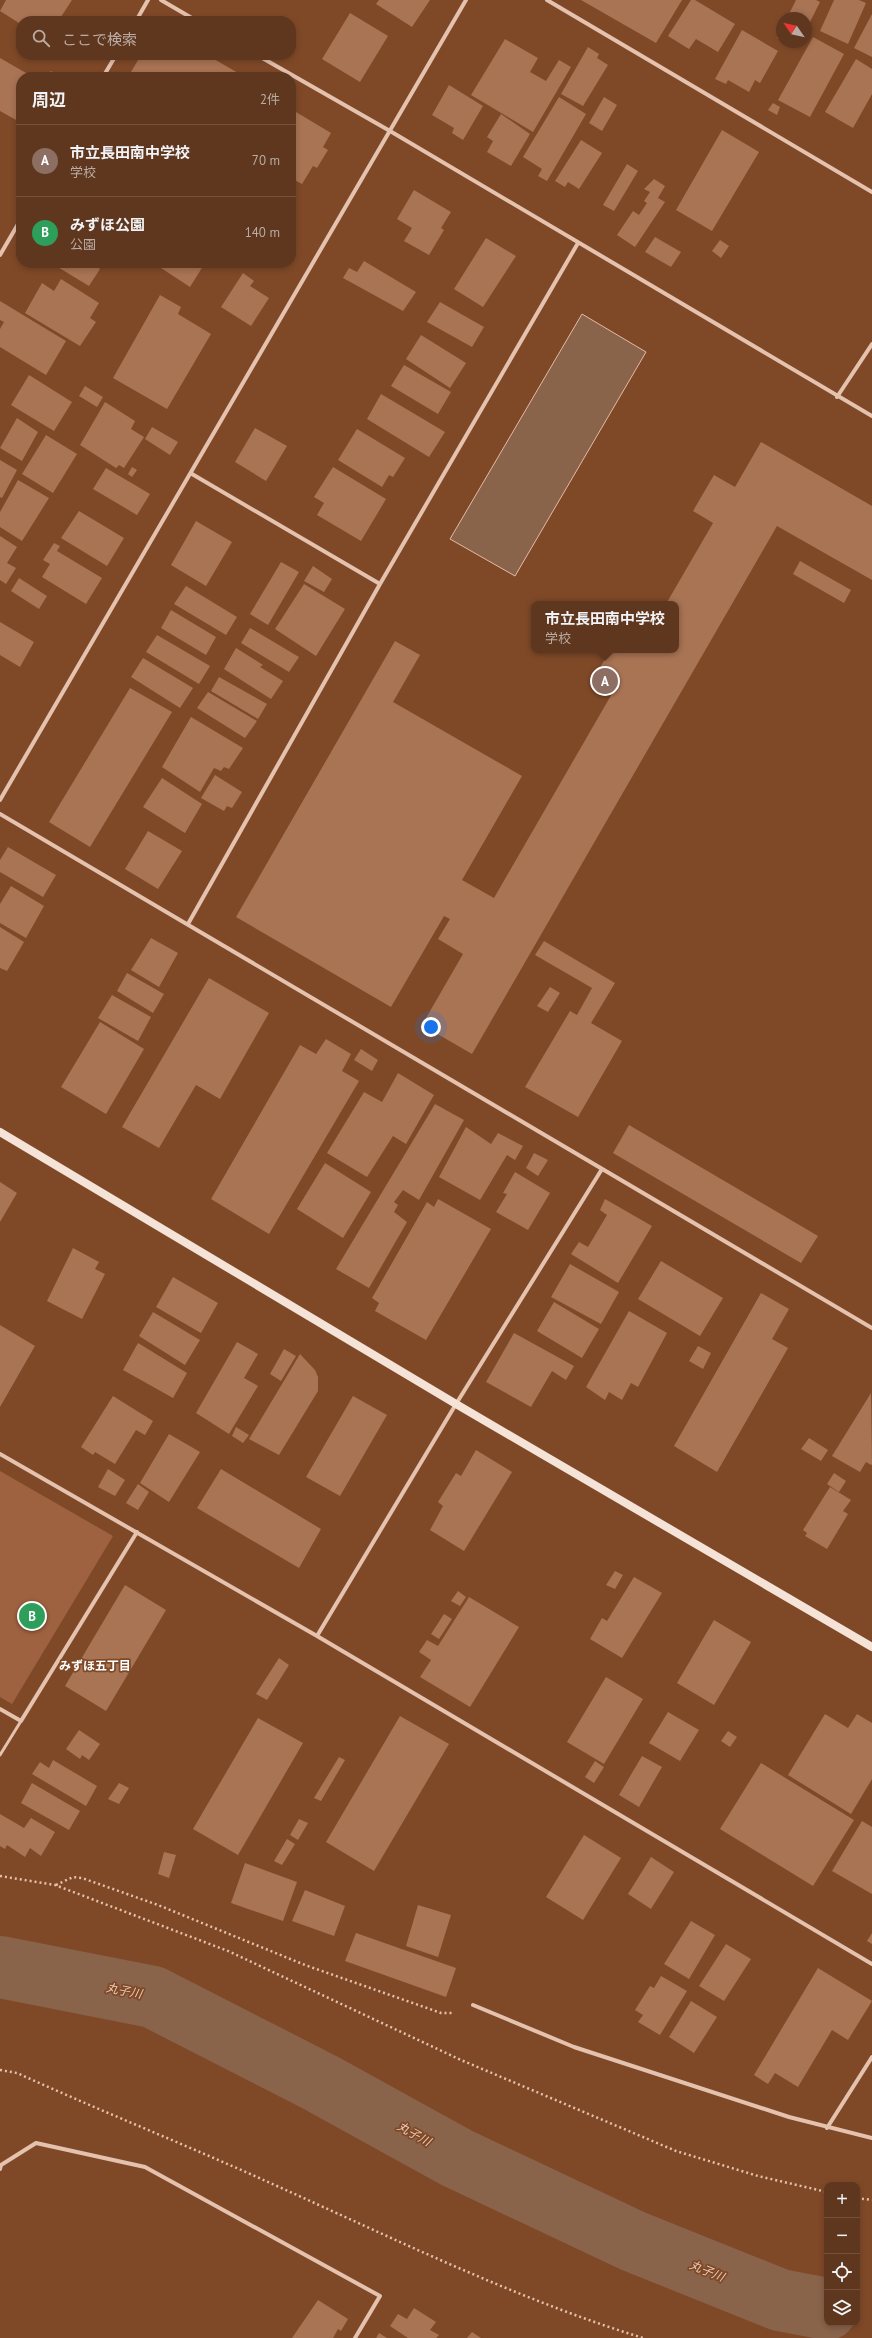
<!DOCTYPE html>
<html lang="ja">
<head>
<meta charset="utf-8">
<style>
  :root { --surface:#5f371e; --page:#68422b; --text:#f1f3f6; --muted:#baaca4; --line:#73513c; --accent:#95b2f1 }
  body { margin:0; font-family:"PT Sans","Noto Sans JP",sans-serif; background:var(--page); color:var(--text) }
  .controls { position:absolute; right:12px; bottom:12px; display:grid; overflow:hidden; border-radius:8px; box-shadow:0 2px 6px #0003 }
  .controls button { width:36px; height:36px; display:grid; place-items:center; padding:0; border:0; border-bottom:1px solid var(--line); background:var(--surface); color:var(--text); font:20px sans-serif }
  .compass { position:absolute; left:776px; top:12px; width:36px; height:36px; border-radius:50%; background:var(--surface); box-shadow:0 2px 6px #0003; rotate:304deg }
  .you { position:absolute; left:431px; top:1027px; width:14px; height:14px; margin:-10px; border:3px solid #fff; border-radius:50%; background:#1a73e8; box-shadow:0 0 0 6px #1a73e833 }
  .badge { display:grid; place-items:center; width:26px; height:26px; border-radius:50%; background:var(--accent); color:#fff; font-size:13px; font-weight:700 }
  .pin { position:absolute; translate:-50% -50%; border:2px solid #fff; box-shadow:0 1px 4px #0006 }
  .popup { position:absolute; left:531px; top:601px; width:148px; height:52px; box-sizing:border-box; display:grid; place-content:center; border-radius:8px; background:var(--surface); filter:drop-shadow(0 1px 3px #0005); font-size:13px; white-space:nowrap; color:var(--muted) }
  .popup b { font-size:15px; color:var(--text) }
  .popup::after { content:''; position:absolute; left:50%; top:100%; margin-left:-8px; border:8px solid transparent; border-top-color:var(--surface) }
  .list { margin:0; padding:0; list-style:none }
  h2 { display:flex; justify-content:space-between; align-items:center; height:52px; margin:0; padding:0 16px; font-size:17px }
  h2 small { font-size:13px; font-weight:400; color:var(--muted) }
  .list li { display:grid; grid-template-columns:26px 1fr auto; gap:12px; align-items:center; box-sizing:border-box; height:72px; padding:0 16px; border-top:1px solid var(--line) }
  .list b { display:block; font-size:15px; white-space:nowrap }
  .list p { margin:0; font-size:13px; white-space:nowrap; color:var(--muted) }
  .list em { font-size:13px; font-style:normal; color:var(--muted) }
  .icon { flex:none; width:22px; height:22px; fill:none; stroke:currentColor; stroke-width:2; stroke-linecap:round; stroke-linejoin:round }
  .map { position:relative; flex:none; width:872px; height:2338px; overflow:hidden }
  .search { position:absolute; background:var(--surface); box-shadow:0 2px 6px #0003; left:16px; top:16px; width:280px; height:44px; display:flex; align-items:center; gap:10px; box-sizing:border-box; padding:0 14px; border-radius:16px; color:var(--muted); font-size:15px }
  .panel { position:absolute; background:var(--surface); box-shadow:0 2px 6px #0003; left:16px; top:72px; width:280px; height:196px; border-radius:16px }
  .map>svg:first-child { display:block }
</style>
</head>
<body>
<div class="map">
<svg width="872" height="2338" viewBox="0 0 872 2338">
  <rect width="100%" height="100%" fill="#7f4928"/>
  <path fill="#9e6240" d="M0,1471L113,1536L12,1704L0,1697Z"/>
  <path fill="#8a634b" stroke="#e5baa3" d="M582,314L646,352L515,576L450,539Z"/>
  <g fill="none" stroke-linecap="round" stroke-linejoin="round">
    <path stroke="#8a634b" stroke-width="62" d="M0,1967L153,1997L321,2083L457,2158L633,2241L780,2300L827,2309"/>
  </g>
  <path fill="#a97454" d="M6,0H72L59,20L55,18L53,21H21V31L17,28L19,23L0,11Z
    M379,0H430L412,27L376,4Z
    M581,0H682L656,43Z
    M691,0H695L735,24L718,52L696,39L689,49L668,36Z
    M796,0H816L820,2L806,30V18H787Z
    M834,0H859L866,3L848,44L820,31Z
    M350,13L388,36L360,82L322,59Z
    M872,14V57L854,48Z
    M782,29V41L777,38Z
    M742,30L778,51L760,83L755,80L749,92L728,80L726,84L715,79Z
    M813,37L844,54L810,117L778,100Z
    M505,39L538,58L530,72L546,81L559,60L571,67L533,132L471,95Z
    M785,42H800L797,48Z
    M588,47L599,54L597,58L608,65L583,106L561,94Z
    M141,55H207L245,77H128Z
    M0,58L33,77H21V117L18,121L0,111Z
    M856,59L872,69V94L853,128L825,112Z
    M51,71L61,77H47Z
    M449,85L483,106L463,140L452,133L454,128L432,115Z
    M559,97L586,114L547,181L538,176L542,169L523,157Z
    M604,97L617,105L602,131L589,123Z
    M773,103L780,107L777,115L768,110Z
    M291,109L331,133L323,147L328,150L317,168L313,166L302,184L291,178Z
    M501,114L530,134L511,166L487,152L493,141L487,137Z
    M722,130L759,152L712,231L676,210Z
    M581,140L602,153L579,189L568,182L565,187L555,181Z
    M627,164L638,171L614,211L603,205Z
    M654,179L665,186L658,198L665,202L635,247L617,235L633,211L639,215L647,203L644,201L650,192L644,189Z
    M414,190L451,212L441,228L444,230L429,255L404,241L412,228L397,219Z
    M655,237L681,252L671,267L645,252Z
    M486,238L516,256L483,307L454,289Z
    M720,240L729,246L721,258L712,251Z
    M364,261L416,292L403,311L343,278L349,268L357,272Z
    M51,263H92L100,269L89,286Z
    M160,263H205L190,287L158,266Z
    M243,273L254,281L250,286L269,298L251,326L221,307Z
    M61,279L99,303L90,318L96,322L80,346L25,313L42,283L54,291Z
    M160,295L181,307L178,314L211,334L167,409L113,378Z
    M0,301L66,341L46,375L0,347V329L4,322L0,320Z
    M440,302L484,327L472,347L427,322Z
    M421,335L466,363L450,388L406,359Z
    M404,365L451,392L438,414L391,386Z
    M29,375L72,402L54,431L11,405Z
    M85,386L103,397L97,407L79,396Z
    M381,394L445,432L429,457L367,419Z
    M105,402L135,421L131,429L144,437L124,468L119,465L116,468L80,445Z
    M17,418L38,432L22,461L0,448Z
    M152,427L178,442L170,455L145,439Z
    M255,428L287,446L266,481L235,462Z
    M357,429L405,458L393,477L389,475L382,487L338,460Z
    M46,435L77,454L53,493L22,474Z
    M761,442L872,506V580L777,526L472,1054L422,1025L463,954L438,939L450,919L444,916L391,1007L236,917L395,641L420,655L393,702L522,776L462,880L494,898L617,685L597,673L610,650H676V604H666L713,523L693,511L714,475L735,487Z
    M0,460L17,470L2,498L0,497Z
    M132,467L137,470L132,477L128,474Z
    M333,467L386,499L361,541L317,515L324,503L314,497Z
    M106,468L150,494L137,515L93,489Z
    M18,480L49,498L22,541L0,527V512Z
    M79,511L124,538L107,566L61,538Z
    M196,521L232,542L206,586L171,565Z
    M0,536L17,547L7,563L16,568L6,584L0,580Z
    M54,543L60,546L57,551L102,578L86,604L42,577L50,564L43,560Z
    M800,561L851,590L844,603L793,574Z
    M281,562L299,572L268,625L250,614Z
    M313,566L332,579L324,592L304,581Z
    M19,578L47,596L39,609L11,591Z
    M304,584L345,609L316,656L275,629Z
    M186,586L237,617L226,635L174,604Z
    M171,610L216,637L206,655L161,628Z
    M0,622L34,642L20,667L0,655Z
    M250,628L299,657L289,672L241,643Z
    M157,635L210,666L199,684L146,652Z
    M236,648L263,665L260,667L283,681L271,699L224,669Z
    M143,658L193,688L180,708L131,677Z
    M219,677L267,704L258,719L211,691Z
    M130,688L172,712L90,847L49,822Z
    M208,692L257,721L245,738L197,708Z
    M191,717L243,748L229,769L224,767L221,771L214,768L200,792L162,767Z
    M215,775L242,792L232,808L227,806L224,811L201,798Z
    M162,778L202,804L185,833L143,807Z
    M148,831L182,851L158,889L125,869Z
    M8,847L56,875L43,897L0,872V860Z
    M11,886L44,906L26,938L0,923V904Z
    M0,927L24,942L7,971L0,968Z
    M151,938L178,953L159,987L131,970Z
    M544,941L615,983L591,1023L622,1041L578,1117L525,1087L570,1011L577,1015L592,988L535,955Z
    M127,973L164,994L153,1013L117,991Z
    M209,978L269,1013L220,1099L196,1085L159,1148L122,1127Z
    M550,987L560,993L548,1012L537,1006Z
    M112,995L151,1017L138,1041L98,1018Z
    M100,1022L144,1049L106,1114L61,1087Z
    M326,1039L351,1054L342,1071L359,1081L269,1234L211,1199L300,1045L316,1054Z
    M361,1049L378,1060L372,1071L354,1060Z
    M398,1073L434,1095L406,1144L393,1136L367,1177L327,1153L364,1092L382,1102Z
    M435,1104L464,1120L419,1200L403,1190L394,1202L398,1205L394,1212L407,1222L369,1288L336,1269Z
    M629,1125L818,1236L801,1263L613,1153Z
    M466,1127L491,1144L498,1133L523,1146L515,1160L507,1155L480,1200L439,1177Z
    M534,1153L548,1160L538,1176L526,1168Z
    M325,1163L371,1192L343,1238L297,1209Z
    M515,1172L550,1193L528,1230L496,1212L507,1194L503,1193Z
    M0,1182L17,1193L0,1222Z
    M438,1199L491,1229L426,1340L375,1311L379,1303L372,1298L427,1202L434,1207Z
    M605,1199L652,1226L618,1283L571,1254L579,1242L588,1247L607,1215L600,1210Z
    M73,1248L99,1262L95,1269L105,1274L82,1319L47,1301Z
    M661,1261L723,1298L700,1336L638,1299Z
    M570,1264L619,1292L601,1324L551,1297Z
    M173,1277L218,1303L201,1333L156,1307Z
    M761,1293L789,1309L772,1339L788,1348L717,1472L674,1446Z
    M554,1302L599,1329L582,1358L537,1331Z
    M629,1311L667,1333L638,1387L631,1383L622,1400L609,1392L605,1400L586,1387Z
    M153,1312L200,1340L185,1365L139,1336Z
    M0,1325L35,1346L0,1407Z
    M514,1333L574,1366L566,1380L552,1371L531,1407L486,1382Z
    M237,1342L258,1354L244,1378L258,1386L229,1434L196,1413Z
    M138,1343L187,1373L173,1398L123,1370Z
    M698,1346L711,1353L703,1369L689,1361Z
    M284,1349L296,1356L281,1381L270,1374Z
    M300,1354L315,1370L318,1377V1391L279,1455L249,1439Z
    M871,1393L872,1464L871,1465L866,1462L860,1472L832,1456Z
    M113,1396L153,1421L145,1435L136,1430L115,1464L95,1452L93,1455L81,1447Z
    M353,1396L387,1415L340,1496L306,1477Z
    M236,1427L249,1435L243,1443L232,1436Z
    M169,1434L200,1452L169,1502L140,1483Z
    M809,1438L828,1450L821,1461L801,1449Z
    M476,1450L512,1472L464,1551L430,1530L443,1506L438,1502L456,1473L461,1476Z
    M108,1469L125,1480L115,1496L98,1487Z
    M221,1469L321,1529L299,1568L197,1508Z
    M834,1473L846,1481L839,1492L827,1484Z
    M138,1484L149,1492L138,1510L126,1503Z
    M830,1487L851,1500L843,1511L848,1514L827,1549L805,1536L807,1533L803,1530Z
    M615,1571L623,1575L615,1589L606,1585Z
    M634,1577L662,1593L622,1658L590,1639L602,1618L607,1621Z
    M125,1585L166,1610L106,1711L65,1686Z
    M458,1591L466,1597L460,1606L451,1601Z
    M469,1597L519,1627L470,1707L420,1677L431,1660L419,1652L427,1640L438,1646Z
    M444,1614L452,1619L439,1639L431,1634Z
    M714,1620L751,1642L714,1705L677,1683Z
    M279,1658L289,1665L267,1700L256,1694Z
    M606,1677L643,1699L604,1764L567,1742Z
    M668,1712L699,1730L680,1761L649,1743Z
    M825,1714L848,1728L857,1714L872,1723V1779L851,1814L788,1775Z
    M400,1716L449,1744L374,1871L326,1842Z
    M258,1718L303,1743L238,1855L193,1829Z
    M79,1730L100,1744L89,1760L82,1755L80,1759L66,1749Z
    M728,1731L737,1737L730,1747L721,1741Z
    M642,1756L662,1767L639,1807L619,1795Z
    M339,1757L345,1760L321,1801L314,1798Z
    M53,1760L97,1786L86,1806L32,1774L40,1762L49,1768Z
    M595,1761L604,1767L594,1783L585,1777Z
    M761,1763L854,1820L813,1886L720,1829Z
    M32,1783L80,1811L69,1830L21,1803Z
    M119,1783L129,1788L119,1804L108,1799Z
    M0,1814L24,1828L31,1818L55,1832L41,1856L30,1848L25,1857L7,1845L5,1849L0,1846Z
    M299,1819L308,1823L298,1840L290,1835Z
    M862,1821L872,1827V1894L832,1871Z
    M584,1835L621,1858L583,1920L546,1897Z
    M287,1839L295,1844L282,1865L274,1861Z
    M164,1852L176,1855L169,1878L158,1874Z
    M651,1857L674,1872L651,1909L628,1894Z
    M245,1863L297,1882L283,1921L231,1903Z
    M305,1890L345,1906L334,1936L292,1921Z
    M418,1905L451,1915L438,1957L406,1946Z
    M691,1921L715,1935L689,1979L664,1964Z
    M356,1933L456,1968L446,1997L345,1961Z
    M872,1933V1944L867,1941Z
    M726,1944L751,1959L724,2001L699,1986Z
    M818,1968L872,2001L848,2040L832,2030L798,2087L775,2073L768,2084L754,2075Z
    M661,1976L687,1991L660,2035L638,2022L643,2015L635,2010L650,1986L654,1988Z
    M691,2001L717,2017L694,2053L669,2037Z
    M318,2300L348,2319L341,2331L338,2329L333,2338H292Z
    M414,2308L436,2322L430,2330L439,2335L436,2338H408L390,2326L398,2314L407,2319Z
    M472,2332L481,2338H467Z
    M379,2333L387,2338H376Z"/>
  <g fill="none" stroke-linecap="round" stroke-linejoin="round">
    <path stroke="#e5c2ae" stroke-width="2.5" stroke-dasharray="2 3" stroke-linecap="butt" d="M0,1876L55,1885L228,1951L461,2060L676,2151L758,2176L827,2192
      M56,1885L73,1877L82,1878L158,1905L305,1965L441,2013H454
      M0,2070L17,2073C103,2112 191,2147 277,2186C397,2240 517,2299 643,2338
      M857,2198L872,2200"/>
    <path stroke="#e5c2ae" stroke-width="3" d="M0,1755L21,1721"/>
    <path stroke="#e5c2ae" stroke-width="4" d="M161,0L197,21
      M547,0L872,192
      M136,21L148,0
      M257,55L390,131L872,416
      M103,77L116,55
      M0,255L21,219
      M837,397L872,344
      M192,474L380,584
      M0,800L466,0
      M0,814L872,1328
      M188,924L380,584L578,243
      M0,1454L317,1636L872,1964
      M317,1636L456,1404L602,1169
      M0,1709L21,1721L137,1532
      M473,2005L574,2047L789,2117L872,2138
      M827,2128L872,2057
      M0,2169L1,2165L36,2143L145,2167L380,2296L355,2338"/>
    <path stroke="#f5e3d7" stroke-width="8" d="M0,1132L456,1404L872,1647"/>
  </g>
  <g text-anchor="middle" stroke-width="3.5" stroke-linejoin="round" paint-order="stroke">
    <g font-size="12" font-weight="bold" fill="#fff" stroke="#7f4928">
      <text x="95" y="1670">みずほ五丁目</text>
    </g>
    <g font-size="12" font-style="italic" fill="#edccba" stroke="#7f4928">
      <text transform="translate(124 1991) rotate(11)" y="4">丸子川</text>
      <text transform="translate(414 2134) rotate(29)" y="4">丸子川</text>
      <text transform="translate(707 2271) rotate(22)" y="4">丸子川</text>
    </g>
  </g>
</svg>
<div class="controls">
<button>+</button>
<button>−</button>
<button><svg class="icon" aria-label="locate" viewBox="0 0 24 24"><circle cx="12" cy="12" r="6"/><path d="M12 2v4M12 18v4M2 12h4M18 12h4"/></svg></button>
<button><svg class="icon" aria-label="layers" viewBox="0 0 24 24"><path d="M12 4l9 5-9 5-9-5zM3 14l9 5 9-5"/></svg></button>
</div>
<svg class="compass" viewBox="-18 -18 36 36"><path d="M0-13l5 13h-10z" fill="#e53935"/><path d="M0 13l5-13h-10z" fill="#baaca4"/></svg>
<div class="you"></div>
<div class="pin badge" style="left:605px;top:681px;background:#8d6e63">A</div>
<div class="popup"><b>市立長田南中学校</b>学校</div>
<div class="pin badge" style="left:32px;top:1616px;background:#2e9e5b">B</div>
<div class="search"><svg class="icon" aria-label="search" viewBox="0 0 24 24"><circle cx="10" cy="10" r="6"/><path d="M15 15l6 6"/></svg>ここで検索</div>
<section class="panel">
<h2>周辺<small>2件</small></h2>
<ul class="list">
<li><span class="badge" style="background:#8d6e63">A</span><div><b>市立長田南中学校</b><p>学校</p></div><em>70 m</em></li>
<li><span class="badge" style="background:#2e9e5b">B</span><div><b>みずほ公園</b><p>公園</p></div><em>140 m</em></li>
</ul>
</section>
</div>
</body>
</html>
